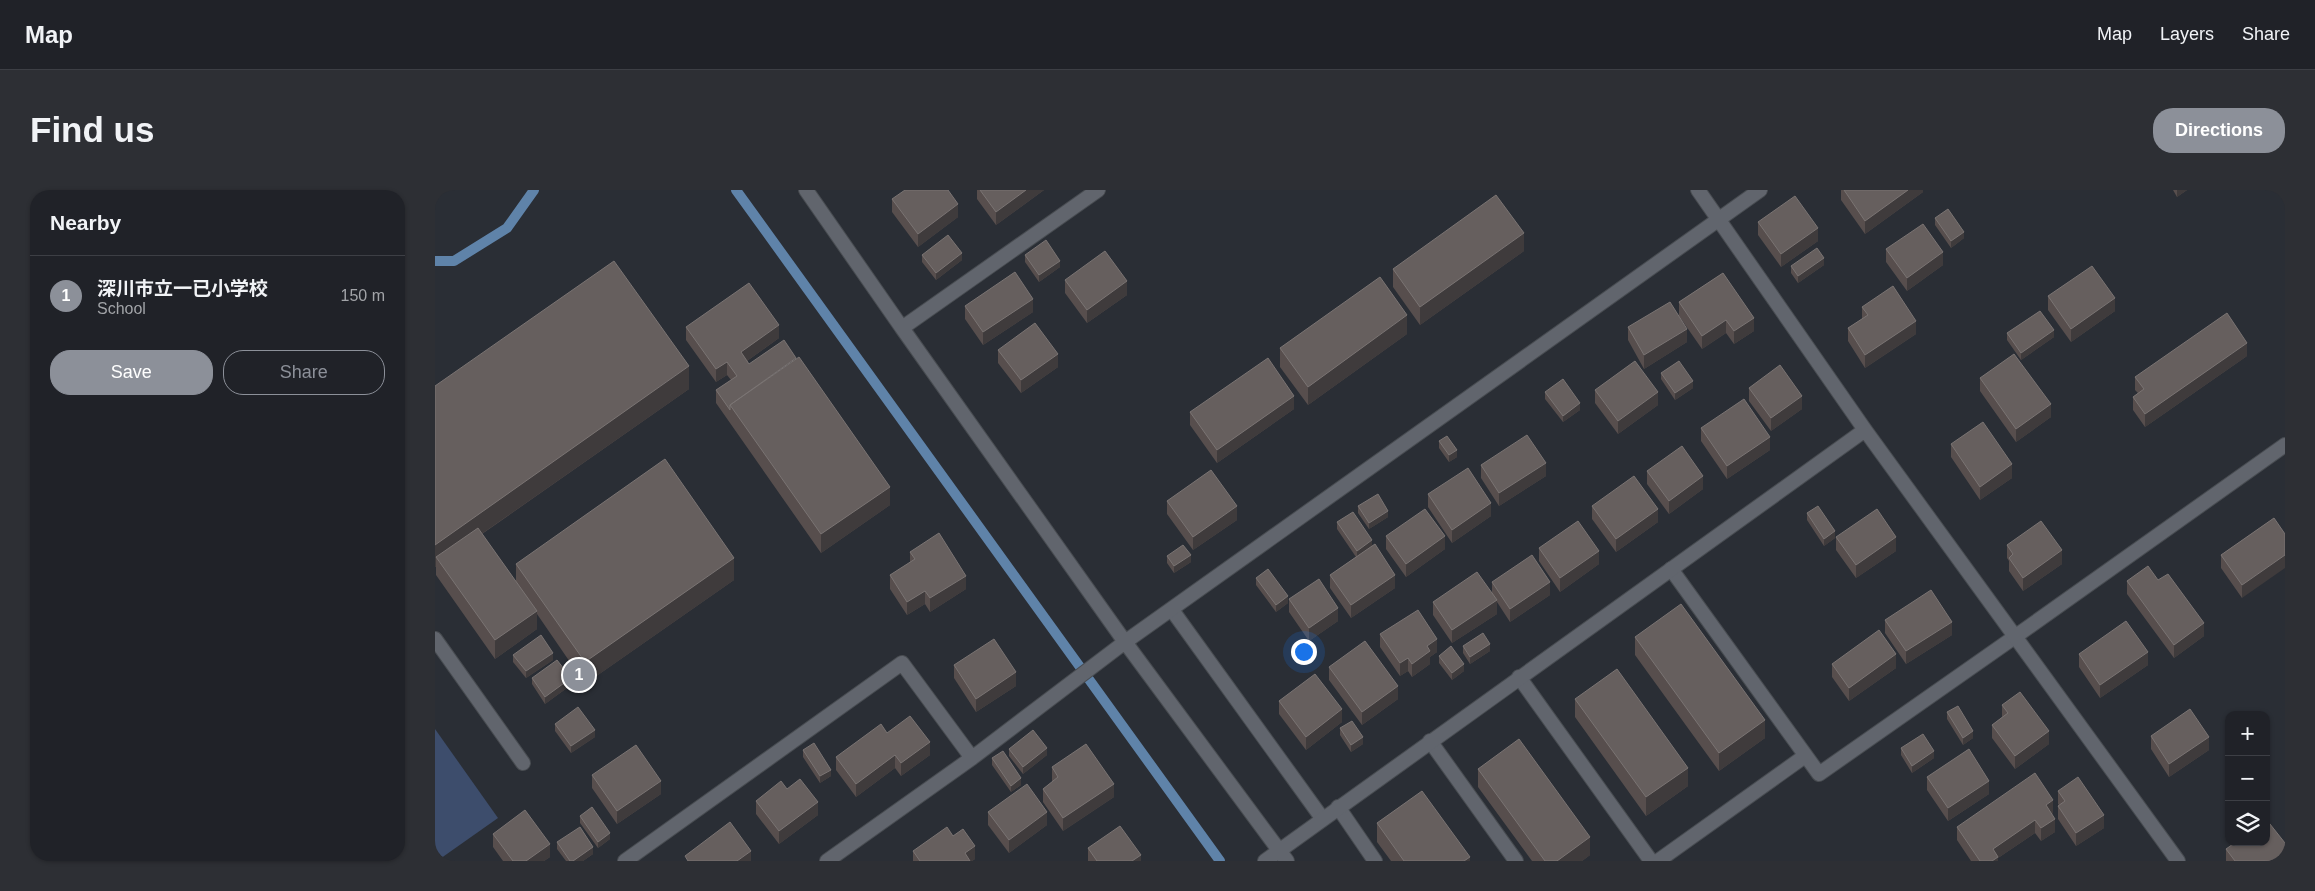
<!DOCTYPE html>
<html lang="en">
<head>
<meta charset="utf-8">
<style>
  :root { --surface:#202228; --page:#2d2f34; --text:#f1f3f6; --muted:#a2a4a8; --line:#3d3f45; --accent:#8c9099 }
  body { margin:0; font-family:Arial,"Noto Sans JP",sans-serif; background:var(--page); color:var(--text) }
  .controls { position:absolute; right:15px; bottom:15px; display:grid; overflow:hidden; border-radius:10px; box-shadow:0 1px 4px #0004 }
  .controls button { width:45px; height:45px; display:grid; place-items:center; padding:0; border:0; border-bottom:1px solid var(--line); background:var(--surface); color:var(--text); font:25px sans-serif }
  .you { position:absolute; left:868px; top:461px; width:18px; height:18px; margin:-12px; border:4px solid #fff; border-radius:50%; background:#1a73e8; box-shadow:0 0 0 8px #1a73e833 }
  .badge { display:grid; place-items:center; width:32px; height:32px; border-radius:50%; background:var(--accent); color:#fff; font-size:16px; font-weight:700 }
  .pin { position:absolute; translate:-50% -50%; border:2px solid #fff; box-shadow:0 1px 5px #0006 }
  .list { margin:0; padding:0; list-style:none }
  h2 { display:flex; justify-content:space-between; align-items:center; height:65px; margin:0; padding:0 20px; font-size:21px }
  h2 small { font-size:16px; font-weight:400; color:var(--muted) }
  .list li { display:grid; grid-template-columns:32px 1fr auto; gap:15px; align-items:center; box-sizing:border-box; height:80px; padding:0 20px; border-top:1px solid var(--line) }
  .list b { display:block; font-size:19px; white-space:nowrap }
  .list p { margin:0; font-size:16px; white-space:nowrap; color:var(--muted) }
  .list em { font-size:16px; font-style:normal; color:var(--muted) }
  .actions { display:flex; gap:10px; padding:15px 20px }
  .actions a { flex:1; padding:11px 0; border:1px solid var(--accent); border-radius:20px; text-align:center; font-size:18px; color:var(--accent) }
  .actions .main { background:var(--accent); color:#fff }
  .icon { flex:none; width:28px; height:28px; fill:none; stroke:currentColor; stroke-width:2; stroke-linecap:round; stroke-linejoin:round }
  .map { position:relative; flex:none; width:1850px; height:671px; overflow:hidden; border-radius:20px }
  header { display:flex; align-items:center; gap:30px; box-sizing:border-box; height:70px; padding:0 25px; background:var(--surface); border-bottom:1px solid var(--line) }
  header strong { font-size:24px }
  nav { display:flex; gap:28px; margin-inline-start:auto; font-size:18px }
  .intro { display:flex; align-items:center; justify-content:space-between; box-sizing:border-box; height:120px; padding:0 30px }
  h1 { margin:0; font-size:35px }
  .button { padding:12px 22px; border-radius:20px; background:var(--accent); color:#fff; font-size:18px; font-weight:700 }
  main { display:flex; gap:30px; padding:0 30px }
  aside { flex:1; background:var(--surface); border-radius:20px; box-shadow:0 1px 4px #0004 }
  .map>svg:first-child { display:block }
</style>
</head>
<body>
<header>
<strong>Map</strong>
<nav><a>Map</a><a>Layers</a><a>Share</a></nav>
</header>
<div class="intro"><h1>Find us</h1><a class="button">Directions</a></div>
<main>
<aside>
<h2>Nearby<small></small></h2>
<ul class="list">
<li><span class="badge">1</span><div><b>深川市立一已小学校</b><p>School</p></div><em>150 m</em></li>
</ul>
<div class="actions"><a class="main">Save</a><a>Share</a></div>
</aside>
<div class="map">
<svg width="1850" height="671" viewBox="0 0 1850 671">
  <rect width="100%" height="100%" fill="#2a2e35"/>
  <path fill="#3d4d6c" d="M0,539L63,628L2,671H0Z"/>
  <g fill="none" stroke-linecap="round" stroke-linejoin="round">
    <path stroke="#5f83a9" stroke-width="10" d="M301,0L785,671
      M0,71H19L72,38L99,0"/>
    <g stroke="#484c51" stroke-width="16">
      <path id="service" d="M1236,379L1384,584L1581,446
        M737,420L887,628
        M0,449L88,573
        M1084,487L1216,671
        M995,551L1081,671
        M903,617L940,671
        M1223,671L1370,566"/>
    </g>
    <g stroke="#484c51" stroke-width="16">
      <path id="minor" d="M371,0L467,138L663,0
        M1263,0L1430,240L1743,671
        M467,138L690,452L852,671
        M1581,446L1850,255
        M190,671L467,473L537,568
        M392,671L537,568L690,452L1325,0
        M830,671L1430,240"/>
    </g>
    <use href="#service" stroke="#61656d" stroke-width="14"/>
    <use href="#minor" stroke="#61656d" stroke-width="14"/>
  </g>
  <path fill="#574e4d" d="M542,0H609L561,35L542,9Z
    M1406,0H1488V2L1430,44L1406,10Z
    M1738,0H1752L1742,7Z
    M457,9L523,27L483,57L457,22Z
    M1500,28L1529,48L1516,58L1500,35Z
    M1323,32L1383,51L1346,77L1323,45Z
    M1451,59L1508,75L1472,101L1451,72Z
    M1089,61L985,135L958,97V79Z
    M487,65L527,70L501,90L487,72Z
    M590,65L625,77L604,92L590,72Z
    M1389,75L1363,93L1356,83V76Z
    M1288,83L1319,141L1299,154L1291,143L1267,159L1244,126V112Z
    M630,90L692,105L652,133L630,103Z
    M1613,106L1680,121L1636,152L1613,120Z
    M530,116L598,122L548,155L530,129Z
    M1427,117L1481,144L1430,178L1413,151V138L1427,129Z
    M251,137L344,148L312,171L314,174L455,315L386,363L281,213V200L296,190L292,185L281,192L251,150Z
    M1193,137L1252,152L1209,179L1193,150Z
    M1572,143L1619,147L1586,170L1572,150Z
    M972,144L873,215L845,177V158Z
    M563,160L623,177L586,203L563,173Z
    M1812,166L1710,237L1698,220V207L1703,203L1700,200V187Z
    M1226,183L1258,198L1240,210L1226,189Z
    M1545,188L1616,227L1581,252L1545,201Z
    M0,196L254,199L47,344L81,392V374L299,390L150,494L102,424V439L60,469L1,385V376L0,377Z
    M1314,198L1367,219L1336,241L1314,211Z
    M1160,200L1223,215L1183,244L1160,213Z
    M1110,202L1145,220L1128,232L1110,209Z
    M859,219L782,273L755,235V222Z
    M1266,238L1335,260L1292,289L1266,251Z
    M1004,251L1022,267L1014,272L1004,258Z
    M1516,254L1577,288L1545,310L1516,267Z
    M1046,275L1111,286L1064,316L1046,288Z
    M1212,281L1268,299L1234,324L1212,294Z
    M993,304L1056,326L1017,353L993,317Z
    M732,311L802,330L758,360L732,324Z
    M923,316L953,327L934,339L923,323Z
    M1157,316L1223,332L1181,362L1157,329Z
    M1372,323L1400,348L1389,356L1372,330Z
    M1839,328L1807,408L1786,378V365Z
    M902,332L937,356L960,398L916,428L895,398V385L921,367L902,339Z
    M951,346L1010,359L971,387L951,359Z
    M1401,347L1461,361L1421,388L1401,360Z
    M1572,355L1627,374L1588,401L1574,381V371L1572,368Z
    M1104,358L1164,374L1125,402L1104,371Z
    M475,362L531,399L495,422L490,414L472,425L455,399V385L475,373Z
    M732,366L756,372L739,383L732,373Z
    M821,388L853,413L841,422L821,395Z
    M1723,390L1769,446L1739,468L1692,404V391Z
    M1057,392L1115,405L1075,432L1062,412V424L1017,453L998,425V412L1057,404Z
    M854,409L903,431L874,451L854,422Z
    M1450,430L1517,445L1471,474L1450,443Z
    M945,444L1002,462L995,467V474L977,487L973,481L965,486L945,457Z
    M1200,447L1330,548L1284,581L1200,465Z
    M1028,456L1055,461L1035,474L1028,463Z
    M1644,464L1713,475L1665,508L1644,477Z
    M78,465L118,470L91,488L78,472Z
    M1004,466L1029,481L1017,490L1004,473Z
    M1397,474L1461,478L1414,511L1397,487Z
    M519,475L581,496L541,522L519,488Z
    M894,477L963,509L927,535L894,490Z
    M97,488L136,495L110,514L97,494Z
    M1140,509L1253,596L1211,626L1140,527Z
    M844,511L907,532L871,560L844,524Z
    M1567,515L1614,554L1580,579L1557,548V535L1567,527Z
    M1512,522L1538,548L1528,555L1512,529Z
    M120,534L160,547L136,563L120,541Z
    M905,538L928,554L916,562L905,545Z
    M452,543L495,565L466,586L460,578L421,607L401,580V567Z
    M1716,546L1774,560L1734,587L1716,559Z
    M1466,558L1499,568L1477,583L1466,565Z
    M574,559L612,565L588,584L574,566Z
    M368,560L396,586L385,593L368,567Z
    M557,568L586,595L576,602L557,575Z
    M617,577L679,607L628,641L608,612V599L617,592Z
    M1043,579L1155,665L1147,671H1097L1043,597Z
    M157,585L226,604L182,634L157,598Z
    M1492,587L1554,604L1513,631L1492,600Z
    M352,599L383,625L344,654L321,624V611Z
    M1623,601L1669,638L1641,656L1623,629V616L1624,615L1623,614Z
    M553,622L612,635L574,663L553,635Z
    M1618,623L1617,624L1620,642L1606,651L1600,643L1563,668V671H1536L1522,650V637Z
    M145,626L175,649L163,658L145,633Z
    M942,633L1035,671H956L942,652Z
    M58,644L115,667L109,671H68L58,657Z
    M518,646L540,669L537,671H478V661Z
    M122,652L158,664L148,671H131L122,659Z
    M653,658L706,671H653Z
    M1791,659L1850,671H1791Z"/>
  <path fill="#3f3b3c" d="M591,0H609L561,35V22Z
    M1473,0H1488V2L1430,44V31Z
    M1742,0H1752L1742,7Z
    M523,14V27L483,57V44Z
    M1383,38V51L1346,77V64Z
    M1529,42V48L1516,58V51Z
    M1089,43V61L985,135V117Z
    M1508,62V75L1472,101V88Z
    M527,63V70L501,90V83Z
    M1389,68V75L1363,93V86Z
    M625,71V77L604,92V85Z
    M692,91V105L652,133V120Z
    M1680,108V121L1636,152V139Z
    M598,109V122L548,155V142Z
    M972,125V144L873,215V197Z
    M1319,128V141L1299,154V141Z
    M1291,130V143L1267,159V146Z
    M1481,131V144L1430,178V165Z
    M344,135V148L306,175V162Z
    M1252,139V152L1209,179V165Z
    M1619,140V147L1586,170V163Z
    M1812,153V166L1710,237V224Z
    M623,164V177L586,203V190Z
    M292,172V185L281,192V179Z
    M254,176V199L5,373L1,367V376L0,377V355Z
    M1258,191V198L1240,210V203Z
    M1223,202V215L1183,244V231Z
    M859,206V219L782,273V260Z
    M1367,206V219L1336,241V228Z
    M1145,213V220L1128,232V226Z
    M1616,214V227L1581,252V239Z
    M1335,247V260L1292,289V276Z
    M1022,260V267L1014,272V265Z
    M1111,273V286L1064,316V303Z
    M1577,274V288L1545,310V297Z
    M1268,286V299L1234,324V311Z
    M455,297V315L386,363V344Z
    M1056,313V326L1017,353V340Z
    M802,316V330L758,360V347Z
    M1223,319V332L1181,362V349Z
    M953,321V327L934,339V333Z
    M1400,341V348L1389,356V349Z
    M1010,346V359L971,387V374Z
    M1461,347V361L1421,388V375Z
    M937,350V357L922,367V361Z
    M1627,360V374L1588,401V388Z
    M1164,361V374L1125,402V388Z
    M756,365V372L739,383V376Z
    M1850,365V378L1807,408V395Z
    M299,368V390L150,494V472Z
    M960,385V398L916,428V415Z
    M531,386V399L495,422V408Z
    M1115,392V405L1075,432V419Z
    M490,401V414L472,425V412Z
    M853,406V413L841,422V415Z
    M1062,410V424L1017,453V440Z
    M903,418V431L874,451V438Z
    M102,421V439L60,469V450Z
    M1517,432V445L1471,474V461Z
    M1769,433V446L1739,468V455Z
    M1002,449V462L995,467V474L977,487V474L992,456Z
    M1055,454V461L1035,474V467Z
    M1713,462V475L1665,508V495Z
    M118,463V470L91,488V481Z
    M1461,464V478L1414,511V498Z
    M973,468V481L965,486V473Z
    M1029,474V481L1017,490V483Z
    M581,482V496L541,522V509Z
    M136,488V495L110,514V507Z
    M963,496V509L927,535V522Z
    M907,519V532L871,560V547Z
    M1330,530V548L1284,581V563Z
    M160,540V547L136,563V556Z
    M1538,541V548L1528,555V548Z
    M1614,541V554L1580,579V566Z
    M928,547V554L916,562V555Z
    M1774,547V560L1734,587V574Z
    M495,552V565L466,586V573Z
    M612,558V565L588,584V577Z
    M1499,561V568L1477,583V576Z
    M460,565V578L421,607V594Z
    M1253,578V596L1211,626V607Z
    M396,580V586L385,593V586Z
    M586,588V595L576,602V596Z
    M226,591V604L182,634V621Z
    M1554,591V604L1513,631V618Z
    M679,594V607L628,641V628Z
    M1618,610V623L1611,628V615Z
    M383,612V625L344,654V641Z
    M612,622V635L574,663V650Z
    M1669,625V638L1641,656V643Z
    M1620,629V642L1606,651V638Z
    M1600,630V643L1563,668V671H1557L1558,659Z
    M175,643V649L163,658V652Z
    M1155,647V665L1147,671H1122Z
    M115,654V667L109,671H91Z
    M540,656V669L537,671H530V663Z
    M158,657V664L148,671H138Z
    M316,661V671H302Z
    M706,665V671H697Z
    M1035,667V671H1029Z"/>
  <path fill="#665f5e" stroke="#7a7473" d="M470,0H513L523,14L483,44L457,9Z
    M545,0H591L561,22Z
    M1409,0H1473L1430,31Z
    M1061,5L1089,43L985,117L958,79Z
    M1360,6L1383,38L1346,64L1323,32Z
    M1513,19L1529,42L1516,51L1500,28Z
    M1488,34L1508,62L1472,88L1451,59Z
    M513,45L527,63L501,83L487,65Z
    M611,50L625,71L604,85L590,65Z
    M1382,58L1389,68L1363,86L1356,76Z
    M670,61L692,91L652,120L630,90Z
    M179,71L254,176L0,355V196Z
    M1657,76L1680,108L1636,139L1613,106Z
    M580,82L598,109L548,142L530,116Z
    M1288,83L1319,128L1299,141L1291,130L1267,146L1244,112Z
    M945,87L972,125L873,197L845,158Z
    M314,93L344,135L306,162L314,174L349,150L361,168L295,215V220L281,200L302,186L292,172L281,179L251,137Z
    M1458,96L1481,131L1430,165L1413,138L1433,125L1427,117Z
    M1235,112L1252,139L1209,165L1193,137Z
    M1605,121L1619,140L1586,163L1572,143Z
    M1792,123L1812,153L1710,224L1698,207L1709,199L1700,187Z
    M600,133L623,164L586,190L563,160Z
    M1579,164L1616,214L1581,239L1545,188Z
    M364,167L455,297L386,344L295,215Z
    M833,168L859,206L782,260L755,222Z
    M1200,171L1223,202L1183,231L1160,200Z
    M1244,171L1258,191L1240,203L1226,183Z
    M1345,175L1367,206L1336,228L1314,198Z
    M1128,189L1145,213L1128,226L1110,202Z
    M1309,209L1335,247L1292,276L1266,238Z
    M1548,232L1577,274L1545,297L1516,254Z
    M1092,245L1111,273L1064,303L1046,275Z
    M1012,246L1022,260L1014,265L1004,251Z
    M1247,256L1268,286L1234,311L1212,281Z
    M230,269L299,368L150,472L81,374Z
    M1033,278L1056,313L1017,340L993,304Z
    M776,280L802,316L758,347L732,311Z
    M1199,286L1223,319L1181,349L1157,316Z
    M943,304L953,321L934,333L923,316Z
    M1383,316L1400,341L1389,349L1372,323Z
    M990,319L1010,346L971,374L951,346Z
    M1442,319L1461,347L1421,375L1401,347Z
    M918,322L937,350L922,361L902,332Z
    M1839,328L1850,344V365L1807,395L1786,365Z
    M1143,331L1164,361L1125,388L1104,358Z
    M1606,331L1627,360L1588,388L1574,368L1578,364L1572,355Z
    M43,338L102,421L60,450L1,367Z
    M504,343L531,386L495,408L490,401L472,412L455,385L480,369L475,362Z
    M940,354L960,385L916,415L895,385Z
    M748,355L756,365L739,376L732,366Z
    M1097,365L1115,392L1075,419L1057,392Z
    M1713,376L1723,390L1733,384L1769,433L1739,455L1692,391Z
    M833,379L853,406L841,415L821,388Z
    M1042,382L1062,410L1017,440L998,412Z
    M884,389L903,418L874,438L854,409Z
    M1496,400L1517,432L1471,461L1450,430Z
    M1246,414L1330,530L1284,563L1200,447Z
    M983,420L1002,449L992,456L995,461L977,474L973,468L965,473L945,444Z
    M1691,431L1713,462L1665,495L1644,464Z
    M1444,440L1461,464L1414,498L1397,474Z
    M1048,443L1055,454L1035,467L1028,456Z
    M106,445L118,463L91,481L78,465Z
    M559,449L581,482L541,509L519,475Z
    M930,451L963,496L927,522L894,477Z
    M1016,456L1029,474L1017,483L1004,466Z
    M122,470L136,488L110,507L97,488Z
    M1182,479L1253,578L1211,607L1140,509Z
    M880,484L907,519L871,547L844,511Z
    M1585,502L1614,541L1580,566L1557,535L1573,523L1567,515Z
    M1523,516L1538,541L1528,548L1512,522Z
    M143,517L160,540L136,556L120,534Z
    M1755,519L1774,547L1734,574L1716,546Z
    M475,526L495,552L466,573L460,565L421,594L401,567L446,534L452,543Z
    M917,531L928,547L916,555L905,538Z
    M598,540L612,558L588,577L574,559Z
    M1488,544L1499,561L1477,576L1466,558Z
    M1084,549L1155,647L1122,671H1110L1043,579Z
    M379,553L396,580L385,586L368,560Z
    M651,554L679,594L628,628L608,599L623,587L617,577Z
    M201,555L226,591L182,621L157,585Z
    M1534,559L1554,591L1513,618L1492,587Z
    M568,561L586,588L576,596L557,568Z
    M1600,583L1618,610L1611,615L1620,629L1606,638L1600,630L1558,659L1563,667L1557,671H1545L1522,637Z
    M1643,587L1669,625L1641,643L1623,616L1630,611L1623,601Z
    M365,589L383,612L344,641L321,611L346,591L352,599Z
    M592,594L612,622L574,650L553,622Z
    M987,601L1035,667L1029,671H969L942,633Z
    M157,617L175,643L163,652L145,626Z
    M90,620L115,654L91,671H78L58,644Z
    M1831,629L1850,653V671H1800L1791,659L1801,652H1831Z
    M295,632L316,661L302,671H253L250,666Z
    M685,636L706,665L697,671H662L653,658Z
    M145,637L158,657L138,671H135L122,652Z
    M512,637L518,646L528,639L540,656L530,663L535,671H485L478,661Z"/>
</svg>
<div class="controls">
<button>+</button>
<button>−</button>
<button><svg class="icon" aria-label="layers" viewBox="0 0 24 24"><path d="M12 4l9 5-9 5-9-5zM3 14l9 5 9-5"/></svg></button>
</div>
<div class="you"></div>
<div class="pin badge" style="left:144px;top:485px">1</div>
</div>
</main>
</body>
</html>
